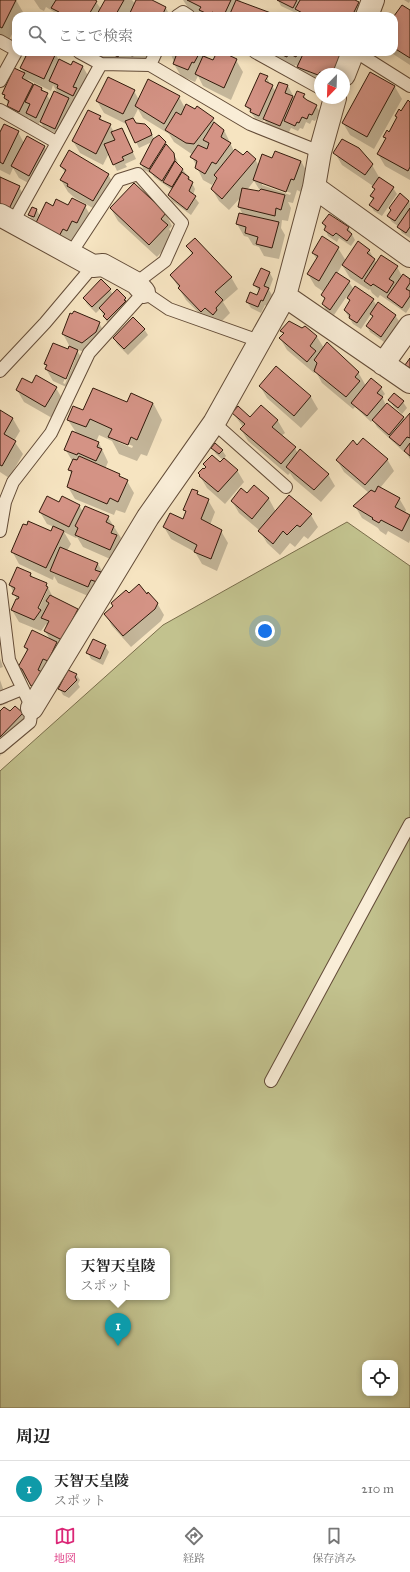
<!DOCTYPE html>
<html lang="ja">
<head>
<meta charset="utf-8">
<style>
  :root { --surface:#fff; --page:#f2f2f2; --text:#222; --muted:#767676; --line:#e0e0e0; --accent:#db2777 }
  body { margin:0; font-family:"IM FELL Great Primer","Noto Serif JP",serif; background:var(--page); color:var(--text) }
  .controls { position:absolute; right:12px; bottom:12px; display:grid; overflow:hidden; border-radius:8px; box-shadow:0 2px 6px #0003 }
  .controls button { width:36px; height:36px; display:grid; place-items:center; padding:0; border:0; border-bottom:1px solid var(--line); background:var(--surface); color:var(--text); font:20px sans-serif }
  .compass { position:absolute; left:314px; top:68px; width:36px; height:36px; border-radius:50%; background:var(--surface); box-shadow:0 2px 6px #0003; rotate:203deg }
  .you { position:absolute; left:265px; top:631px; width:14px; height:14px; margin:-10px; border:3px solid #fff; border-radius:50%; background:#1a73e8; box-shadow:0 0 0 6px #1a73e833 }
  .badge { display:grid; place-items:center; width:26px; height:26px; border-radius:50%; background:var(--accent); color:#fff; font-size:13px; font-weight:700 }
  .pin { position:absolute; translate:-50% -33px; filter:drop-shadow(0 1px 2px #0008) }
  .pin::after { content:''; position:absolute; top:21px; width:14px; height:12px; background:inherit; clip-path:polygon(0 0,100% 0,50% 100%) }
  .popup { position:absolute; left:66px; top:1248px; width:104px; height:52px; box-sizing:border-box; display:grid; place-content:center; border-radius:8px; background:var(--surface); filter:drop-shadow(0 1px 3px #0005); font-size:13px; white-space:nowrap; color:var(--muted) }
  .popup b { font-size:15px; color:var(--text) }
  .popup::after { content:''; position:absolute; left:50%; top:100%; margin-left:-8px; border:8px solid transparent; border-top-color:var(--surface) }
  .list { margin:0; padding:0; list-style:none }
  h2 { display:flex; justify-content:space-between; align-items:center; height:52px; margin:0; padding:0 16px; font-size:17px }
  h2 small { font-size:13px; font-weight:400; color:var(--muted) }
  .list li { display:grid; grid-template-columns:26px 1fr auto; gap:12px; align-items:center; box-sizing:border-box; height:56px; padding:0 16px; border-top:1px solid var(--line) }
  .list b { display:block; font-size:15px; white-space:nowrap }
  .list p { margin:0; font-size:13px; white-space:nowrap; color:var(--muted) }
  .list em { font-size:13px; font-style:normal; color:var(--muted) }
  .icon { flex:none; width:22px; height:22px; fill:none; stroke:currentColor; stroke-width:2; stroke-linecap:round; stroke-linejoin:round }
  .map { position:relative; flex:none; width:410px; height:1408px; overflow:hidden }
  .search { position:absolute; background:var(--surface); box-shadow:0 2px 6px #0003; left:12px; right:12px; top:12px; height:44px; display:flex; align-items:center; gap:10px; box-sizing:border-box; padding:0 14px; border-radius:12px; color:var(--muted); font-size:15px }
  .sheet { height:108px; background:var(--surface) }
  nav { display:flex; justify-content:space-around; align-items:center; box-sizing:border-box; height:56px; border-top:1px solid var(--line); background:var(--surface); font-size:11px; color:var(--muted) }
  nav a { display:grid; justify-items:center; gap:2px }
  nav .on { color:var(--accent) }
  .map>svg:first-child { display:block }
</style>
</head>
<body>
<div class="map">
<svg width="410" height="1408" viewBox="0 0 410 1408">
  <rect width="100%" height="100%" fill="#f6e4c1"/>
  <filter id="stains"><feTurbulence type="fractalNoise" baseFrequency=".005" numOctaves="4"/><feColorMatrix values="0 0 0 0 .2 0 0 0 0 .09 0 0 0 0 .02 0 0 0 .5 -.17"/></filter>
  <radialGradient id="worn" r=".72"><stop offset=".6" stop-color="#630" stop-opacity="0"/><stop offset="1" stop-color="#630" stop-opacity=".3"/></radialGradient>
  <path fill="#c2c28e" stroke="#7a6e4c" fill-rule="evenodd" d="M347,522L410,566V1408H0V771L163,625ZM69,1251H167V1297H69ZM365,1363H395V1393H365Z"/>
  <path fill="#0003" fill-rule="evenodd" d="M0,0H16L23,12L21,16H16V26L9,40L0,35Z
    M34,0H93L96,2L101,9L106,0H132L135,4L137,0H149L166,8L170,16H131L130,14L129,16H57L54,12L46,7L44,11L40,9Z
    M183,0H240L241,2L270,14L272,16H203L189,9Z
    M278,0H353L358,3L365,15L364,16H301L298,11L296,13L281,6Z
    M404,0H410V1L409,3Z
    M410,12V65L390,52H394V18Z
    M24,52H54L59,60L71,67L73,62L83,67L90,79L58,134L44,128L40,121L39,124L30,120L29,117L26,123L15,118L5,98L4,94L15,70L25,74L21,68L26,58L23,54ZM27,79L51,91L53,85L58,94L51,101L42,89L34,87Z
    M88,52H153L146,66L113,63L110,58L107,63Z
    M170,52H204L208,59L214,61L218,52H220L236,60L243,72L231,100L203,86L198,76L195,82L181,76L174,64V62Z
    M265,52H334L344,74H320V85L306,79L298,66L295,65L294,69Z
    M260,74L267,77L270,85L272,86L276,92L280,83L288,86L295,99L298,92L304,95L307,102L316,106L320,112L315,121L312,120L310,124L306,122L303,129L300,128L298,131L291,128L286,138L271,131L264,119L263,121L255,118L246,106ZM265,80H267L264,86L262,85Z
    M371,74L395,87L402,99L374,149L350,135L343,123Z
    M148,80L179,97L185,108L213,119L216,125L224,130L234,151L243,156L255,159L259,166L273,159L301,161L308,174L301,192L297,190L293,203L288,202L291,208L288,221L282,220L281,228L285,235L279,259L264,256L259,247L253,245L248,237L244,236L237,224L243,215L239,207L241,197L229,210L219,201L212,189L218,179L217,177L212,185L203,180L192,157L193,155L174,142L169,134L143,118L138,109L133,119L136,124L150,129L154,139L165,142L177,160L178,164L189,177L195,189L193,195L199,203L191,215L172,201L169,195L172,190L154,177L152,174L144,170L141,164L152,142L139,148L128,125L104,113L97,101L134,91L139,100ZM254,181L261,192L247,190ZM262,182L291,193L290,195L262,185Z
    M410,103V180L385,166L378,154L386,140L384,137L390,133L398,119L396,116Z
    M100,117L103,121L110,125L114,132L122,129L125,135L136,159L125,164L127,167L117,171L109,153L103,165L80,153L73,141Z
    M18,132L24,143L44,146L51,158L36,187L19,178L13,168L10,175L0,170V134Z
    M335,153L372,165L379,177L378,178L393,188L397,194L382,216L374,211L370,205L373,200L371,196L375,190L373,186L342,165Z
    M61,166L108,174L115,187L100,212L75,198L68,192L61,180L65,173Z
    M0,175L1,178L19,187L26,199L16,220L0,213Z
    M134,185L166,214L172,226L169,229L174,238L157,257L118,221L111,209Z
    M409,201L410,204V238L402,233L398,226L392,222L388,216Z
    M85,206L92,218L74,242L70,240L64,252L33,221L29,215L37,210L40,216L53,207Z
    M323,223L348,227L355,240L351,246L339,238L337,242L328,236Z
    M187,246L231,277L238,289L223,302L230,313L222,321L224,323H209L186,300L171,275L192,255Z
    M338,248L346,261L369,250L377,264L397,267L402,276L410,280V307L406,313L380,295L378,298L372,293L370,289L369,290L350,278L342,265L337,274L349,282L354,290L373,300L377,306L395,315L399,321L384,342L370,332L367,326L373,317L371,314L361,329L353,324L345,311L351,302L347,296L334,315L326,310L323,304L325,300L322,295L324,292L315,286L308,274L317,260L313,253Z
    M261,269L270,273L273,279L269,290L272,295L267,306L265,305L261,313L251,308L247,302L258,297L260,292L254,285Z
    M110,290L113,295L125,298L129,305L111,326L107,322L100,309L96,313L87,304L84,298Z
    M99,323L106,335L90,354L76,349L84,362L73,390L53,381L46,369L47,367L45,364L69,350L70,347L63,334ZM73,360H75L65,384L63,383Z
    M305,327L317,337L324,348L358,372L366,386L381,388L385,394L382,397L386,405L387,404L405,420L410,415V459L405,450L404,452L377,427L373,420L371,422L355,407L353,409L322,383L316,372L314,373L287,350L280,338L284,335L282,331L302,329Z
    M144,329L148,335L128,355L117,344L114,338Z
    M276,368L311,397L318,409L301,428L267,398L260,386Z
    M56,388L63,400L52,418L24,402L17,390Z
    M394,395L403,402L407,408L402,414L393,406L390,400Z
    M153,403L162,420L147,456L141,454L137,461L119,454L112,441L99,435L96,442L99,443L108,462L105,469L119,475L121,479L127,481L134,493L125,513L116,510L114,515L75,499L68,487L72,475L69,470L73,462L65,449L77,434L68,420L84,412L128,404ZM118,440L133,446L132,448L118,442Z
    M261,406L278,421L285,433L281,436L295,448L298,454L328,474L335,486L321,502L294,479L290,473L288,475L248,441L241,429L243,427L233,413L250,418Z
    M0,411L13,419L20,431L14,441L23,454L9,478L0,472Z
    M358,446L387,459L394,471L380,488L399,498L406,510L405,513L410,516V540L409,543L388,531L386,535L380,531L378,528L362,518L355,506L369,493L344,472L337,460Z
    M212,448L222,450L226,456L223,459L237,470L244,482L225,504L207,488L200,476L204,471L220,464L223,460L216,454Z
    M254,486L269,499L276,512L311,515L318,527L308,539L304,536L295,547L290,543L280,555L267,543L260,531L239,513L232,501L247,495Z
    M197,492L199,496L208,500L215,512L210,525L221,531L228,543L217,571L202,564L195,552L171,539L164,527L183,520L186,513L185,510Z
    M79,505L83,512L108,517L121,538L119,542L123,548L117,562L83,547L77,537L76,538L64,532L71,544L67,551L98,564L105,576L95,599L58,583L54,576L53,580L19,564L12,551L51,533L54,527L47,524L40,512Z
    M17,568L31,574L33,578L46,584L53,597L77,609L84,621L38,698L29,680L26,679L19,667L27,651L25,647L50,639L45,631L48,626L46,624L41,631L19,622L12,610L17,600L10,585ZM45,591H47L37,613L35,612Z
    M128,595H147L157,603L164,615L161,621L131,647L112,626L105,614Z
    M105,646L109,652L103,665L91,659L88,653Z
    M0,658L3,667L0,668Z
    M76,674L80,680L78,684L80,687L69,698L63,695L59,688Z
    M0,680L8,703L0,706Z
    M0,713L22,714L29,726L0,756Z"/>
  <path fill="#d49385" stroke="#321a0b" d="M0,0H16L2,28L0,27Z
    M56,0H95L97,1L88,16H57L59,12L51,8Z
    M105,0H124L115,16H96Z
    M136,0H152L166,7L162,16L157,15L156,16H131L129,15Z
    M187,0H231L225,13L224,12L222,16L212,12L210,15L199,10L201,7Z
    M236,0L271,13L269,16H229Z
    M277,0H297L293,8Z
    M300,0H355L359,2L352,16H308L295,9Z
    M402,5L410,10V58L394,48V16Z
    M23,52H53L56,53L44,79L20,68L26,56L22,54Z
    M108,52H120L118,57Z
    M124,52H141L140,54L132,56Z
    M169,52H200L194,63L192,62L188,70L173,64L176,56L168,53Z
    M217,52H222L237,59L224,88L195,74L203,56L213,60Z
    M275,52H298L296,57L288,53L287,57Z
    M304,52H336L341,54L333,74H324L320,72L318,75L297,67Z
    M59,59L71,65L73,61L83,66L73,87L77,88L73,96L57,88L58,85L49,81Z
    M14,68L25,73L22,78L33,84L19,112L7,106L9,101L4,98L5,95L2,94Z
    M370,72L395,86L367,137L342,123Z
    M260,73L268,76L265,81L273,85L259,116L250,112L251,109L245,106Z
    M108,77L135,90L123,114L96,101Z
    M148,79L180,96L164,124L135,106Z
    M279,82L288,85L285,93L293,96L280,126L263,119Z
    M34,84L42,88L41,90L48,93L36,118L26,113L30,104L25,102Z
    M54,91L69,98L55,129L40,122Z
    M297,91L305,94L303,97L307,100L317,105L312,115L309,114L307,119L302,117L299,123L297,122L295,126L284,121Z
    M408,100L410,102V167L408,171L377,154L386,138L383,137L387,130L389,132L397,117L395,116L399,109L401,111Z
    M186,104L195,109L197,106L214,118L194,144L186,143L165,130L176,112L181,115Z
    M88,110L101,116L99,119L111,124L96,154L72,141Z
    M133,118L136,123L145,124L150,129L152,135L135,143L125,121Z
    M214,122L224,130L221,137L231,143L216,164L212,162L205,174L195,168L197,161L190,157L198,145L207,149L209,143L203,140Z
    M4,124L19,131L3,164L0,162V132Z
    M122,128L133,152L122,157L124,160L113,165L104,144L115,140L111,132Z
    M159,135L166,142L149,169L140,164L153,139Z
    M27,136L45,146L29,176L11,166Z
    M342,139L359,148L373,164L365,175L333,153Z
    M166,144L174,153L175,160L162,181L149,171Z
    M235,149L243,155L247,151L256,159L222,199L211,189L217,178L214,175Z
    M69,150L109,174L93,201L67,186L68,184L60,180L66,170L60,166Z
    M275,151L301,161L294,180L291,179L286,192L253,180L262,154L272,158Z
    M175,161L183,169L172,187L163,182Z
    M182,172L189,177L188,179L193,182L189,191L196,196L187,210L168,195Z
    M0,177L20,186L9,209L0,205Z
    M379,177L394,187L378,211L369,205L374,198L370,196L375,189L372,187Z
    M134,183L166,213L161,219L168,225L149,245L110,208Z
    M242,188L259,191L261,189L285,195L281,210L276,208L275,216L238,207Z
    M400,193L409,201L395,221L387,216L391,210L389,208Z
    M72,198L86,205L77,223L72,221L67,231L63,229L57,240L33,229L46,202L53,206L56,199L68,205Z
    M32,207L37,209L34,217L28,215Z
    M410,208V227L406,233L397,227Z
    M239,213L279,222L272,248L256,244L258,237L245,233L246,227L236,224Z
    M329,214L349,227L347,230L352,234L347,241L336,233L333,236L324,230L326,226L322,223Z
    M322,236L339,247L319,281L307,274L318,256L312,253Z
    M195,238L232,277L215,292L223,300L216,308L217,310L213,315L205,308L201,312L178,288L180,286L170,275L193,253L186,246Z
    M358,241L370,250L367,253L375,259L362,279L342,265Z
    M381,255L398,266L389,279L394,282L387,293L373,284L371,286L364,281Z
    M261,268L270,272L264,286L269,288L263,301L261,300L258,307L246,302L250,292L257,295L260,288L253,285Z
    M336,272L350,281L330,310L322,304L325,298L321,295Z
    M403,274L410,279V283L406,289L410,291V296L402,308L387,297Z
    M101,279L111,289L92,307L83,298Z
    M355,286L374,299L357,323L349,318L350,315L344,310L350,300L347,298Z
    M117,289L126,298L124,300L126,301L107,320L103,316L105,314L99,308Z
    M378,302L396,315L381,337L366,326L373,316L370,314Z
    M74,311L100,322L96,332L82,343L62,334L70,313L72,314Z
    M133,317L145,329L124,349L113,338Z
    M289,321L302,328L305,326L317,336L310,346L316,351L307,362L279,338L284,333L280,331Z
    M327,342L359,372L355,377L360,381L346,397L314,371L317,363L314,360Z
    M53,343L68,349L69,346L78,350L66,379L45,369L47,365L44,364Z
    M410,358V368L405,365Z
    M276,366L311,396L294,416L259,386Z
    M36,375L57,387L45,407L16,390L22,378L32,383Z
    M371,378L382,387L377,393L383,397L367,416L351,403Z
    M93,388L127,402L131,393L153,403L137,440L131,437L128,445L108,437L112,429L90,419L86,427L67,420L73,406L83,410Z
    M394,393L404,401L398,408L388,400Z
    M387,403L404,417L389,435L372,420Z
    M261,405L278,420L272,427L296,447L281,464L240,429L245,424L232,413L238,406L250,417Z
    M0,410L13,418L4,434L16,441L2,466L0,465Z
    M410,413V438L407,437L400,446L389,437Z
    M72,431L99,442L97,447L102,449L96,461L78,453L77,455L64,450Z
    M363,438L388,459L365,485L336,460L353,440L357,445Z
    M215,443L223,450L219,454L211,448Z
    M410,443V456L404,451Z
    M300,449L329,474L314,490L286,467Z
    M212,455L220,462L224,458L238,470L218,492L199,476L200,475L198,473L203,468L204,469L206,467L203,464Z
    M79,456L120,474L119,476L128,480L118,502L110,498L107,504L67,487L72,471L68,470L73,459L77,460Z
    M254,485L269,498L252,519L231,501L241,488L247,493Z
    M378,486L400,498L395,507L410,515L402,531L381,520L379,523L372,519L373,518L353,506L371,490L375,492Z
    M192,489L198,491L197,494L209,499L201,519L222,530L211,559L194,552L197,545L163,527L170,513L183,519L186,511L183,510Z
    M289,495L312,514L300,527L297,525L287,535L283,531L273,544L258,531Z
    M47,496L59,502L62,496L80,505L69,527L39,512Z
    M85,506L109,516L106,522L114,526L111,533L117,535L110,550L75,535L78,528L75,526Z
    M28,521L51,531L53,526L64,531L46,568L11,552L23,524L27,525Z
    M60,547L98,563L95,570L101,572L97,582L91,580L88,587L50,571Z
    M17,567L31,573L30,576L47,583L46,586L48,587L38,608L41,610L34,620L11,610L16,599H18L19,597L12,594L15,588L9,585Z
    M139,584L147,594L148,592L158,603L155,609L123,636L104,614L113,606L111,603L126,590L129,593Z
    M50,595L78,609L62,640L44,631L49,621L41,618L49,603L46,601Z
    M32,630L57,642L48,661L43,659L38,670L44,673L39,682L31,686L22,669L18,667L28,649L24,647Z
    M93,639L106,645L100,659L86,653Z
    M68,670L77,674L75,677L77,680L65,692L58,689Z
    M15,706L23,713L0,737V711L4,707L10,711Z"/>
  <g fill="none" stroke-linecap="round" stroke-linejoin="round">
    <g stroke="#634c38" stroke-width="14">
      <path id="service" d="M177,16L183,12L189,16
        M0,41L16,50
        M79,52L101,64
        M255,52L320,88
        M356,52L410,86
        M150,65L156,52
        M0,81L16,52
        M0,110L56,142
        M13,222L101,64L150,65L250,124L320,152
        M71,253L119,180L138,174L182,223L165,261L136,283
        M0,371L45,323L93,266
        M214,423L286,487
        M0,531L5,502L13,482L51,433L89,353L144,292L169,309L259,341
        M0,586L9,660L32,708L30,722L0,747
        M0,698L22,689
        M271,1081L410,824"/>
    </g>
    <g stroke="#634c38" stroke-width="24">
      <path id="minor" d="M367,16L373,0
        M344,75L353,52
        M314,187L410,256
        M0,215L93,266L103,265L136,283L144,292
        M285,296L410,382
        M383,364L410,326
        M32,708L148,517L214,423L285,296L314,187L320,152L335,98"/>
    </g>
    <use href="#service" stroke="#f9edd7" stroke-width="12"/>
    <use href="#minor" stroke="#f9edd7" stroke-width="22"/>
  </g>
  <rect width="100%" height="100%" filter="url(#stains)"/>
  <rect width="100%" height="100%" fill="url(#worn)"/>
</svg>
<div class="controls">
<button><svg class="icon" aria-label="locate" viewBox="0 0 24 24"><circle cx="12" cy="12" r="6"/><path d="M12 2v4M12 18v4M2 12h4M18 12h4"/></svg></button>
</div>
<svg class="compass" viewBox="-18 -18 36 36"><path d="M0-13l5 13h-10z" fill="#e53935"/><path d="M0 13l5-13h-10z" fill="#767676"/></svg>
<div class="you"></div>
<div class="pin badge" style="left:118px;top:1346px;background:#0f9aa8">1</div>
<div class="popup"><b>天智天皇陵</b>スポット</div>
<div class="search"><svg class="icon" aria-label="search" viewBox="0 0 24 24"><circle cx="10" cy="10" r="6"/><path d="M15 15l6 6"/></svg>ここで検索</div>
</div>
<section class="sheet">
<h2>周辺<small></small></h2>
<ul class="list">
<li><span class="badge" style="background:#0f9aa8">1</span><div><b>天智天皇陵</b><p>スポット</p></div><em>210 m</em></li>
</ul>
</section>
<nav>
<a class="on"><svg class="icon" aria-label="map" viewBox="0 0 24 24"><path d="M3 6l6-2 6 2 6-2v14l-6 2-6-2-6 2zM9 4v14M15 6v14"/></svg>地図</a>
<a><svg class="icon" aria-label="directions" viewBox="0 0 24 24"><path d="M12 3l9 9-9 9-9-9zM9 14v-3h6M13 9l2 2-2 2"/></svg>経路</a>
<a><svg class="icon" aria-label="saved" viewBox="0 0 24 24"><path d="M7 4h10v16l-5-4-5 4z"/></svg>保存済み</a>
</nav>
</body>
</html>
